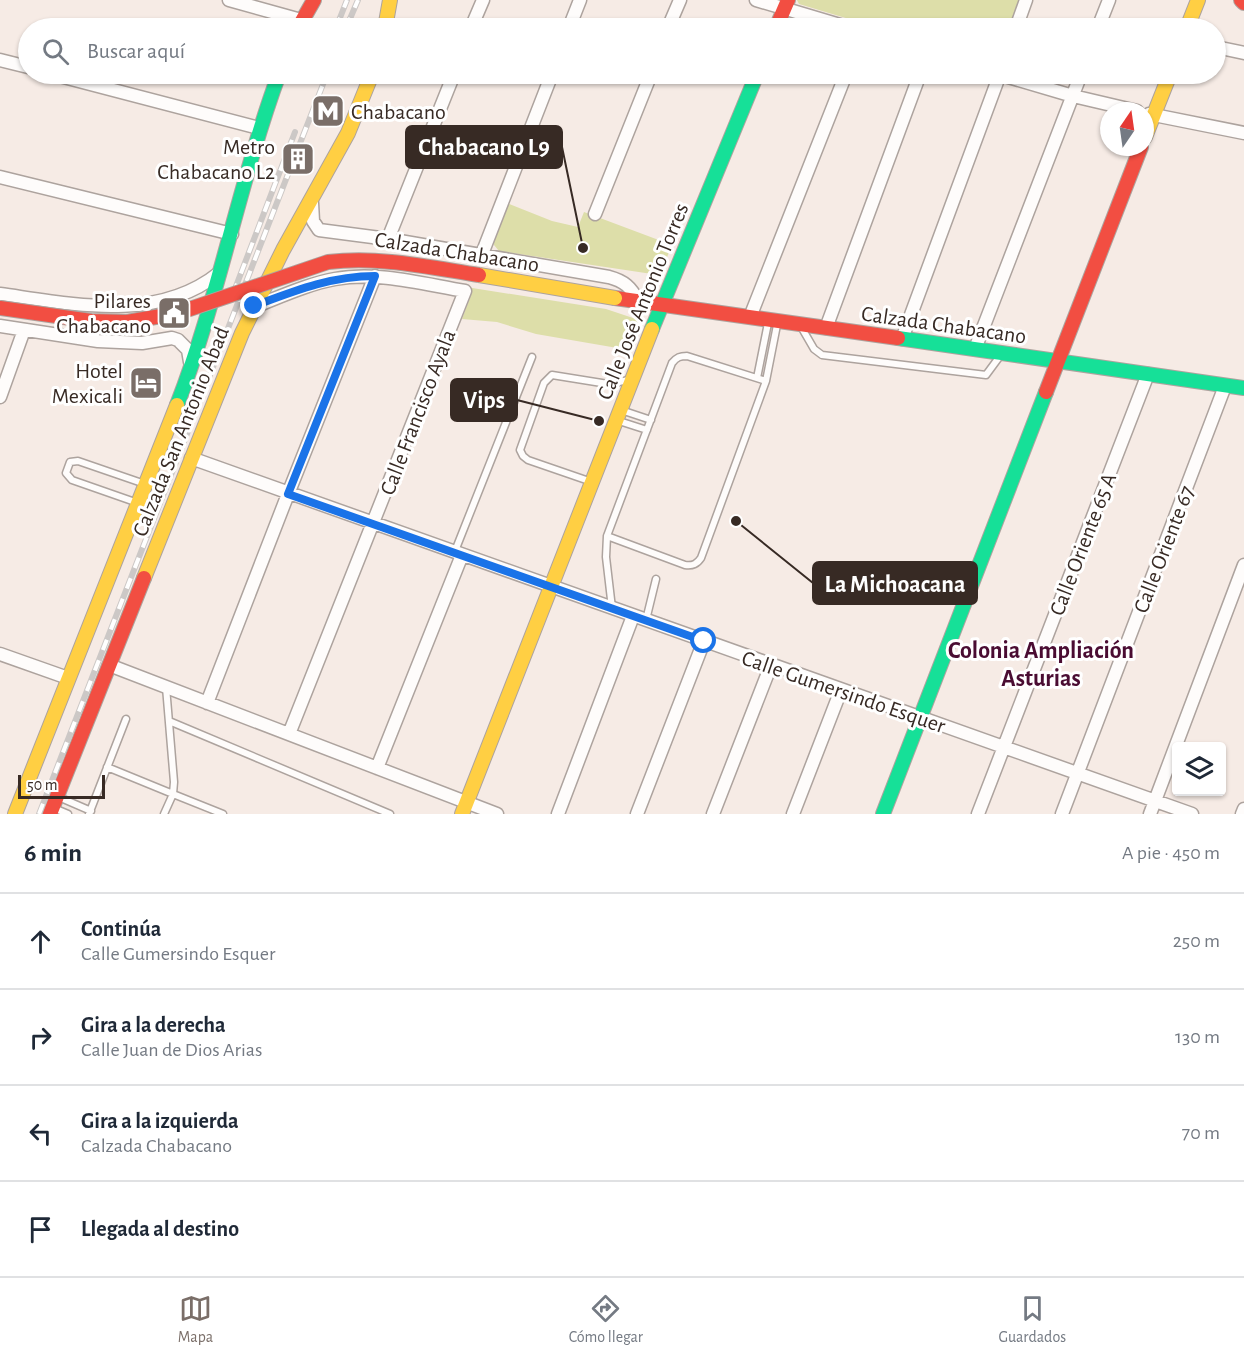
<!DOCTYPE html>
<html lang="es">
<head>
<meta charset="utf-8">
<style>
  :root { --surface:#fff; --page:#f2f2f3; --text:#1f2937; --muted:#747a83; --line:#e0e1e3; --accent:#7a6e68 }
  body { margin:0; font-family:"Alegreya Sans",sans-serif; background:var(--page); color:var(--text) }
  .controls { position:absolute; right:18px; bottom:18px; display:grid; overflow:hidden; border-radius:6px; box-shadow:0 2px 4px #0004 }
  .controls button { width:54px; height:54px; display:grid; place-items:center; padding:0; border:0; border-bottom:2px solid var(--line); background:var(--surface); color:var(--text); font:30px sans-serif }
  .compass { position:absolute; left:1100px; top:102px; width:54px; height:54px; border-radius:50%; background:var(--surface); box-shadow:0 2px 4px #0004; rotate:13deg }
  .scale { position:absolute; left:18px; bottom:15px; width:87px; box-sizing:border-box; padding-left:6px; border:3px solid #372a24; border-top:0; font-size:16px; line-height:21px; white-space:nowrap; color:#372a24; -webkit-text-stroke:4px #fff; paint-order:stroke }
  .stop { position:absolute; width:18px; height:18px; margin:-14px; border:4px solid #1a73e8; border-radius:50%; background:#fff }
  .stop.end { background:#1a73e8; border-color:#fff; box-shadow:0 2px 6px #0008 }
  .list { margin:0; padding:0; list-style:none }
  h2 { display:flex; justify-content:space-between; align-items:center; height:78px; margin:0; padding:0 24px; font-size:26px }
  h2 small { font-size:20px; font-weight:400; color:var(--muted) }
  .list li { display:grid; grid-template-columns:39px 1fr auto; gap:18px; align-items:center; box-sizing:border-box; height:96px; padding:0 24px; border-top:2px solid var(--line) }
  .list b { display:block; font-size:22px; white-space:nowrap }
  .list p { margin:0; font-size:20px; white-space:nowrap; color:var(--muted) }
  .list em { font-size:20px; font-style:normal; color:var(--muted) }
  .icon { flex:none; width:33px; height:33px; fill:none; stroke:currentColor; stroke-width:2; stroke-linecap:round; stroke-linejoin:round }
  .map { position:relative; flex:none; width:1244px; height:814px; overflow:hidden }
  .search { position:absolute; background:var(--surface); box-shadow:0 2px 4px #0004; left:18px; right:18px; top:18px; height:66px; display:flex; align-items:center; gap:15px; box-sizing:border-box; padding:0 21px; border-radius:33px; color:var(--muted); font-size:22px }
  .sheet { height:462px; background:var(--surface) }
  nav { display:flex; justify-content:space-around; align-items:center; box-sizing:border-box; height:84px; border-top:2px solid var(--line); background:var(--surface); font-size:16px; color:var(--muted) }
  nav a { display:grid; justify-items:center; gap:3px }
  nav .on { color:var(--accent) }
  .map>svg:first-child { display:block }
</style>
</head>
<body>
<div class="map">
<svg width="1244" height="814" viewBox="0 0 1244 814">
  <rect width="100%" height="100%" fill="#f6ebe5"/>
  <path fill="#dddea9" d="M797,0H1022L1012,28H879L799,4Z
    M507,203L552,221L578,227L584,212L672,245C667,256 664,271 652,274L499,251L494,245V236Z
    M466,287L606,309L636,319L638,324L629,350L536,334L497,322L462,319L471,295Z"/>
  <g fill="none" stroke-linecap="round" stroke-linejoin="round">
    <g stroke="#ada39e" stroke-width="9">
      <path id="lane" d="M803,330L814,349L822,355L986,375L1000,356
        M757,378L768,323
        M766,381L687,356C680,356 677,357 672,363L607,536L685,565C693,566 697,564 701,558L766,381L777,325
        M621,410L651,420
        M619,421L647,430
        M589,481L528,460L523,456L520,450L544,383L552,375L608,384L629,380
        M135,502L72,480L66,473L70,462L78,461L142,483
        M607,536L606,557L612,608
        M455,551L532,357
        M646,620L656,579
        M169,721L390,814
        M107,767L173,794L174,782L166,687
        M61,798L91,811
        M56,809L68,814
        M89,814L126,719
        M164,814L173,794L223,814"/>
    </g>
    <g stroke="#ada39e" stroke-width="15">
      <path id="street" d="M229,0L301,20
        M756,0L850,28
        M471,28L483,0
        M569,28L580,0
        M668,28L680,0
        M1016,28L1026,0
        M1098,28L1109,0
        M1216,47L1244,53
        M0,60L28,67
        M52,74L259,128
        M998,74L1073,96L1137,111
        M1149,114L1244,133
        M0,177L232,234
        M312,203L313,221L319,230L388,239L609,277C624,281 631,287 638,301
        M595,214L651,74
        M388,239L454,74
        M482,254L552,74
        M0,294C72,304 157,323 219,273
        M256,306C282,296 308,284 335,279C378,271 423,284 465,291L289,734
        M750,317L846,74
        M0,326L98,341L142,343L172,338L178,340L188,350L190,362
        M826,328L920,74
        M902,339L1000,74
        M975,349L1081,74
        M0,397L24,330
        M191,458L1192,814
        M0,654L68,678
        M109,665L497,814
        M207,703L288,494L375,276
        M377,768L462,555
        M558,814L633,616
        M637,814L704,641
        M713,814L771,665
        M793,814L841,690
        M978,814L1148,374
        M1062,814L1225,386
        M1150,814L1244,565
        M1242,814L1244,809"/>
    </g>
    <g stroke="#ada39e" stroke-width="16">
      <path id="fast" d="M652,329L757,74
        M898,338L1244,388
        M177,405C219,297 239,183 279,74
        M883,814L1046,392"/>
    </g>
    <g stroke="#ada39e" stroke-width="16">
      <path id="slow" d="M385,28L390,0
        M1187,28L1198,0
        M1145,137L1170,74
        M144,578L242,333L283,250L348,133L372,74
        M15,814L177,405
        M462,814L652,329"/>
    </g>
    <g stroke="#ada39e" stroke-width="16">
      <path id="jam" d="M1241,0L1244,3
        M298,28L314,0
        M776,28L788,0
        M615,298L898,338
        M1046,392L1141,147
        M50,814L144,578"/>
    </g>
    <use href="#lane" stroke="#fefcfb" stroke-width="6"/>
    <use href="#street" stroke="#fefcfb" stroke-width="12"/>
    <use href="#fast" stroke="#16e098" stroke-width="14"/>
    <use href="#slow" stroke="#ffcf43" stroke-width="14"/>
    <use href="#jam" stroke="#f24e42" stroke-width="14"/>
    <g stroke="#ccc8c6" stroke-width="6">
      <path id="rail" d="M336,28L347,0
        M346,28L358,0
        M233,294L295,132
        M39,814L327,74"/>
    </g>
    <use href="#rail" stroke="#fff" stroke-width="4" stroke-dasharray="11" stroke-linecap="butt"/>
    <g stroke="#ada39e" stroke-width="16" stroke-linecap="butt">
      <path id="slow-bridge" d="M479,275L615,298"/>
    </g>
    <g stroke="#ada39e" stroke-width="16" stroke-linecap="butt">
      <path id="jam-bridge" d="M0,308L91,321L127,322L178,313L328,262C380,256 428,267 479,275"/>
    </g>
    <use href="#slow-bridge" stroke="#ffcf43" stroke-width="14"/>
    <use href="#jam-bridge" stroke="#f24e42" stroke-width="14"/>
  </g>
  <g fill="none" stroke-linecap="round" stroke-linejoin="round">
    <path stroke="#1a73e8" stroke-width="8" d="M254,306C294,291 331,276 375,276L288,494L704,641"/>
  </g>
  <defs>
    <g id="metro-square" transform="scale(1.725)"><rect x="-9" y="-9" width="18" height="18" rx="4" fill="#7a6e68" stroke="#fff"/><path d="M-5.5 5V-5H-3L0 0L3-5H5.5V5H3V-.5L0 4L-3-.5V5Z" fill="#fff"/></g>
    <g id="building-square" transform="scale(1.725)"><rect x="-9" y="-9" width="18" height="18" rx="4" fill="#7a6e68" stroke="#fff"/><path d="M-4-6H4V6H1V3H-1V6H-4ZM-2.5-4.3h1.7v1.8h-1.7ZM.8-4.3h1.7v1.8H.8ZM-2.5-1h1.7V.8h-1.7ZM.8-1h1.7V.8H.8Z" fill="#fff"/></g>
    <g id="civic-square" transform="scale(1.725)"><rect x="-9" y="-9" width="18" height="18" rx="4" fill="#7a6e68" stroke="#fff"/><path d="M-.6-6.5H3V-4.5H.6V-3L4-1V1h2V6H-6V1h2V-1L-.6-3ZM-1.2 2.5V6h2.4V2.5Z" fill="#fff"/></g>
    <g id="hotel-square" transform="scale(1.725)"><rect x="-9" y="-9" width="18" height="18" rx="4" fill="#7a6e68" stroke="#fff"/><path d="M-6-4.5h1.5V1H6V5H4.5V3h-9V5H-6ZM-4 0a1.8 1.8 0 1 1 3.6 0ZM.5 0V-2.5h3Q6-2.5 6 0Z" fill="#fff"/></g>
  </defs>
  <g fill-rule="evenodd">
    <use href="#metro-square" x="328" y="111"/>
    <use href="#building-square" x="298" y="159"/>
    <use href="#civic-square" x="174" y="313"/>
    <use href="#hotel-square" x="146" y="383"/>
  </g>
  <g text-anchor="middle" stroke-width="6" stroke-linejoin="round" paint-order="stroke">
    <g font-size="22" fill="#372a24" stroke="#fff" text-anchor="end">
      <text x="351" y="119" text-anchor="start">Chabacano</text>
      <text x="275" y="154">Metro<tspan x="275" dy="25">Chabacano L2</tspan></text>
      <text x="151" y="308">Pilares<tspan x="151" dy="25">Chabacano</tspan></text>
      <text x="123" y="378">Hotel<tspan x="123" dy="25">Mexicali</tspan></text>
    </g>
    <g font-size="22" fill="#372a24" stroke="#fff">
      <text transform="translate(457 251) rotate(9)" y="8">Calzada Chabacano</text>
      <text transform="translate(642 301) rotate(-68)" y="8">Calle José Antonio Torres</text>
      <text transform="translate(944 324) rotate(8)" y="8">Calzada Chabacano</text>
      <text transform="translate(417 412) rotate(-69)" y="8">Calle Francisco Ayala</text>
      <text transform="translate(180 431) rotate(-68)" y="8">Calzada San Antonio Abad</text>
      <text transform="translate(1082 544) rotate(-69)" y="8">Calle Oriente 65 A</text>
      <text transform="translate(1163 549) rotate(-69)" y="8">Calle Oriente 67</text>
      <text transform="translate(844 691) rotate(19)" y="8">Calle Gumersindo Esquer</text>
    </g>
    <g font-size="24" font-weight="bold" fill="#4a0c32" stroke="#fff">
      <text x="1041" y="658">Colonia Ampliación<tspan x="1041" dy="28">Asturias</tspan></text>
    </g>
  </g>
  <path fill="none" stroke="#372a24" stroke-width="2" d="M583 248L562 147M599 421L517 400M736 521L813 583"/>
  <g fill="#372a24" stroke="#fff" stroke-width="2">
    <circle cx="583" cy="248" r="6"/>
    <circle cx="599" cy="421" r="6"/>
    <circle cx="736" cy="521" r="6"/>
  </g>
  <g fill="#372a24" stroke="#372a24" stroke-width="2">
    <rect x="406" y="126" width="156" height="42" rx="6"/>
    <rect x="451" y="379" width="66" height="42" rx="6"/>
    <rect x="813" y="562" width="164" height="42" rx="6"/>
  </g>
  <g font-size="24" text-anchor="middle" font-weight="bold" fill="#fff">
    <text x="484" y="155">Chabacano L9</text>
    <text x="484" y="408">Vips</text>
    <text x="895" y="592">La Michoacana</text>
  </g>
</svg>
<div class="controls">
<button><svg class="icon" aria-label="layers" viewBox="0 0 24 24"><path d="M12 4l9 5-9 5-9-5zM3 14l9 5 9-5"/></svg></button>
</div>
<svg class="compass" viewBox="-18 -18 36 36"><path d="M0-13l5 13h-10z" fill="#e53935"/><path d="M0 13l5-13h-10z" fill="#747a83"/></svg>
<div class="scale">50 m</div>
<div class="stop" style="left:704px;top:641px"></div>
<div class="stop end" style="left:254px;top:306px"></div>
<div class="search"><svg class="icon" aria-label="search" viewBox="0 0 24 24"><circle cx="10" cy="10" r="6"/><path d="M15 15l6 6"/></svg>Buscar aquí</div>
</div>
<section class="sheet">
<h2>6 min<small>A pie · 450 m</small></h2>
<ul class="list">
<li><svg class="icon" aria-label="ahead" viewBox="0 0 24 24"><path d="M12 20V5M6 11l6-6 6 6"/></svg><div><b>Continúa</b><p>Calle Gumersindo Esquer</p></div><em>250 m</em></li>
<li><svg class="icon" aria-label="right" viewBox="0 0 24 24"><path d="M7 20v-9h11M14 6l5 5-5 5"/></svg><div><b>Gira a la derecha</b><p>Calle Juan de Dios Arias</p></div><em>130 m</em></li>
<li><svg class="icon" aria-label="left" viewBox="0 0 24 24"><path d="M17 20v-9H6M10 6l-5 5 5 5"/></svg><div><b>Gira a la izquierda</b><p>Calzada Chabacano</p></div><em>70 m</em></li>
<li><svg class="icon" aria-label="arrive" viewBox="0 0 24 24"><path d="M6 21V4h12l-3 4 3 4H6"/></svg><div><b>Llegada al destino</b></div></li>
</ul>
</section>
<nav>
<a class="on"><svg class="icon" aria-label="map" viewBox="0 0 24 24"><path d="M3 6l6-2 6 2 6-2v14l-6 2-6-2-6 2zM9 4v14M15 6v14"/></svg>Mapa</a>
<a><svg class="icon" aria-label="directions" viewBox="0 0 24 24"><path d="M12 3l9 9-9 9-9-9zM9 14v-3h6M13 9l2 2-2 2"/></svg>Cómo llegar</a>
<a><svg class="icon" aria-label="saved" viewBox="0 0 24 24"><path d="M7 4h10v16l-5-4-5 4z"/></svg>Guardados</a>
</nav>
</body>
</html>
